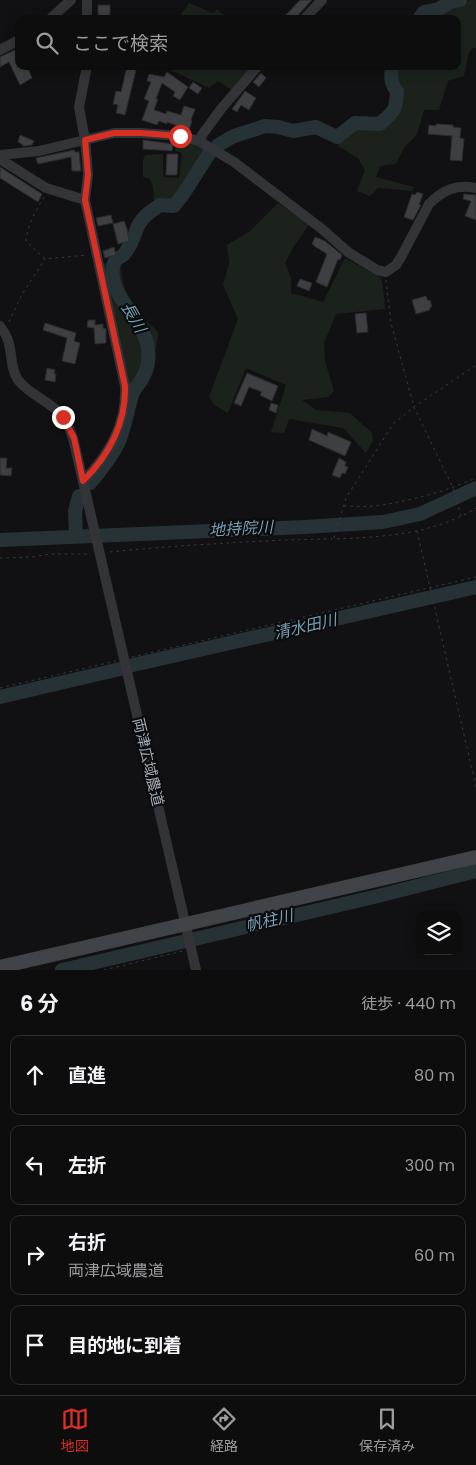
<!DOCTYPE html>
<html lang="ja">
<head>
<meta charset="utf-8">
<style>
  :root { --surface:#0d0d0e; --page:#1b1b1c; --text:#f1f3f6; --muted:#9a9c9e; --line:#2d2d2e; --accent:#d93025 }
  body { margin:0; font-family:Poppins,"Noto Sans JP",sans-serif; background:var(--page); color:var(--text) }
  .controls { position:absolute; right:15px; bottom:15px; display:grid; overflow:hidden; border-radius:10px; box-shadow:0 2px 12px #0003 }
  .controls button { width:45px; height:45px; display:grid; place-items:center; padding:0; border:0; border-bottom:1px solid var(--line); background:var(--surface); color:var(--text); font:25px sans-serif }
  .stop { position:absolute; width:15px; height:15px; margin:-11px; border:4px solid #d93025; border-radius:50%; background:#fff }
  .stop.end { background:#d93025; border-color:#fff; box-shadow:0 1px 5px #0008 }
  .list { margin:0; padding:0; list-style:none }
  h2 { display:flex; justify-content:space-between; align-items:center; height:65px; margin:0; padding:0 20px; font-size:21px }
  h2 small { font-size:16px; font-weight:400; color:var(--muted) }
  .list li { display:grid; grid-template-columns:32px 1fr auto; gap:15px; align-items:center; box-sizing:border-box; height:80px; margin:0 10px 10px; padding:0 10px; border:1px solid var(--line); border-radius:10px }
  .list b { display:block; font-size:19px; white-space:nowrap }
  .list p { margin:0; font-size:16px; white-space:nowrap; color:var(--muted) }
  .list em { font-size:16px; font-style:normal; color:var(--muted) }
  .icon { flex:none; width:28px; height:28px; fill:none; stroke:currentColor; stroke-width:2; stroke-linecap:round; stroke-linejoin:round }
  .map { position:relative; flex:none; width:476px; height:970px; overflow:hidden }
  .search { position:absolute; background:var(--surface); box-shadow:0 2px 12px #0003; left:15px; right:15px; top:15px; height:55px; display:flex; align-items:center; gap:12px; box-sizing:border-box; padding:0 18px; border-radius:10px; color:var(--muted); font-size:19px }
  .sheet { height:425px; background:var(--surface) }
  nav { display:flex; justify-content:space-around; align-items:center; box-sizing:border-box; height:70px; border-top:1px solid var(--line); background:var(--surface); font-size:14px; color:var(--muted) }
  nav a { display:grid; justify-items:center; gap:2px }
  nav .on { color:var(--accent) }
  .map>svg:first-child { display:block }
</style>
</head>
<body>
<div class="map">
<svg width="476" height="970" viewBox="0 0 476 970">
  <rect width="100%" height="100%" fill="#111113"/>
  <path fill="#1b221b" d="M470,0H476V48H473L469,53L464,76L448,81L439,110H424L417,134L404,148L396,164L380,166L376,177L414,187L412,191L378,188L370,196L357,191L365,170L358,158L338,146L342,137L356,126H381L396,115L400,104L399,89L395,83V66H457V19H422L454,4Z
    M189,3L213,13L217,9L228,19H178Z
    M162,66H251L232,90L218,81L209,88Z
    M184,140L208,149L183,190L175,200L154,201L153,187L150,179L143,177V160L145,155L163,154V177L179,178L182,153L175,151L176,141Z
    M278,203L309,224L293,248L285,263L291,278V293L323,302L345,258L381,278L383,286L385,309L336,314L324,343L325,361L334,391L329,397L302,400L316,410L350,413L372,433L373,441L366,453L343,428L289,419L284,433L271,432L286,385L246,368L228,413L214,405L209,397L238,319L223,285L229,263L227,245L250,231Z
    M121,260C121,281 126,299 140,315C145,321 152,325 158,332V338L150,373L134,399L128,397L103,264Z"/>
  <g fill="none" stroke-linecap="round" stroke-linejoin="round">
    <path stroke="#273237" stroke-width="14" d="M419,19L424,12L439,9L450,2L460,0
      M218,145L234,136L265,126L278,127L293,131L316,127L337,137L355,123L380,124C395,110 396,111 397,91C390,83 391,76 392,66
      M90,483C99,473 115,452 120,439C125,425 128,409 132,395C134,390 137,386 140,382C147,372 150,362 148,349C145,318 104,294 114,263C116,258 118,259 122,256C125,254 127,250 129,247C133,241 135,233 138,226C143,216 151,211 160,205L174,206L184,193L210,152
      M76,536L75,511L79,496
      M0,540L305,527L383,522L420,514L476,488
      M133,665L476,587
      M0,697L120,669
      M62,970L378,896L476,871"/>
  </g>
  <path fill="#3d3f43" stroke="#2b2b2f" d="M300,0H312L299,14L297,19H282Z
    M98,5H110V19H98Z
    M15,50L19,58V66H27L32,78L20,85L9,62L0,67V57Z
    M127,66H137L125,115L116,113L118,105L113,104L116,91L121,92Z
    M167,72L188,87L180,100L173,96L175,92L162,83L156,99H158L154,110L166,114L167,111L181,115L184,106L195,109L191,120L192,121L189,130L167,122V124L159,121L157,125L142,120L149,101L144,99L151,82L147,81L149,74L164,77Z
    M261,73L266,78L259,87L253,82Z
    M193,82L202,88L198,94L189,88Z
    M245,91L256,98L249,110L241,105L237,112L232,109Z
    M436,124L453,125V127L461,128L460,138L464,139L462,161L450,160L452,136L428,134L429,125L436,126Z
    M20,135L34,141L32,145L24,146L20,143L18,142Z
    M143,140L173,144L172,151L143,149Z
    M74,150L75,152H79L81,171H72L71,157L38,164L36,158Z
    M167,154H178L177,175H166Z
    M0,167L42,194L38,202L0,178Z
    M417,192L423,194L419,205H421L413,220L404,217L412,194L415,195Z
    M464,194L476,195V220L465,216L471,201L463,199Z
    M111,215L113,223L98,226L96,218Z
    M124,221L127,229L129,241L118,244L113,224Z
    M315,237L325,241L342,255L340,260L338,259L327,287L316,282L327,254L314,246V245L312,244Z
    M114,247L116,255L105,258L103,251Z
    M300,279L312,283L309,291L297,286Z
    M426,296L428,301L430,300L432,307H430V310L416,314L412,300Z
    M366,313L368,332L357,333L355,314Z
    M88,320H95V325L103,324V328L106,329V343L95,344L94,328L87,327Z
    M45,323L76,333L74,341L80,343L75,364L62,361L67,338L43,330Z
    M47,368L55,370L54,374H56L55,382L45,380Z
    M247,373L278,386L272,401L260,395L262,392L249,387L241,406L234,403Z
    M271,403L278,405L276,413L269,410Z
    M312,429L327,436L328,432L351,442L345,456L309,440Z
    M0,458H7L6,468H12L11,476L0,475Z
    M339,458L346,462L345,466L348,467L345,474L342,473L340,478L332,475Z"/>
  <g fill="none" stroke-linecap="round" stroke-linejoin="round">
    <path stroke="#383b3f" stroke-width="1" stroke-dasharray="2.5 4" stroke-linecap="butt" d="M44,197C36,211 27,225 26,241L45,259L87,255
      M386,280L391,323L414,407L453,488L461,516
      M9,322L21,296L45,259
      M344,506C355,506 365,507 375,506C410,501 444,492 476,478
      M417,531L476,787
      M334,538L346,498L393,424L414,407L476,365
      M110,552C168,546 226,543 284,540C346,538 422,542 476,508
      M0,558L32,557L50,554H91
      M132,657L476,577
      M0,688L116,661
      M104,970L183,951"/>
    <path stroke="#323438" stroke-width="10" d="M87,0V19
      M50,19L71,0
      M304,19L322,0
      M0,50L19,40
      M199,141L202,135L221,109L258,66
      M0,155L39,151L114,133H141L180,136L199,141L234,162L322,229L348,252L377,270L386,272L396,265L401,257L429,204C443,190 456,184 476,188
      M0,159L46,188L85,200
      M0,326C16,346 7,363 18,380C28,393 43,398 55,409C64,417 69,426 73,438L196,970
      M83,481C109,455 127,423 125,386L85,200L88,175L87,161L85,140L79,107L87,66"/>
    <path stroke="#404348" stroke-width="14" d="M0,967L476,857"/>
  </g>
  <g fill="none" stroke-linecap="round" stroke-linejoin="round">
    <path stroke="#d93025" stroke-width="6" d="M63,417L74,438L83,481C109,455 126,423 125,386L85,200L88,175L85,140L114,133H141L180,136"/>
  </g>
  <g text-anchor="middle" stroke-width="4.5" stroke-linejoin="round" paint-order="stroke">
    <g font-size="15" fill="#a2aab4" stroke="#0c0c0e">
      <text transform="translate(148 762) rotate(77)" y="5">両津広域農道</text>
    </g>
    <g font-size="16" font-style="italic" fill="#769fb2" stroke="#0c0c0e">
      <text transform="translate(134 317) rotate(60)" y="6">長川</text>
      <text transform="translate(241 528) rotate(-3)" y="6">地持院川</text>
      <text transform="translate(305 626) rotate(-13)" y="6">清水田川</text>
      <text transform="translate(269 920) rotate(-13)" y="6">帆柱川</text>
    </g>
  </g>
</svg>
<div class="controls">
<button><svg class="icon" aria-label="layers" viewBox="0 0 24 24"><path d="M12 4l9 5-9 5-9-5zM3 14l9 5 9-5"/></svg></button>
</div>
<div class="stop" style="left:180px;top:136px"></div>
<div class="stop end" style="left:63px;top:417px"></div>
<div class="search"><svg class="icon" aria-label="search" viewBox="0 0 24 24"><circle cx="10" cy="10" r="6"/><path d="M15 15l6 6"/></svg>ここで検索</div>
</div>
<section class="sheet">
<h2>6 分<small>徒歩 · 440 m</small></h2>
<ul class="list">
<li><svg class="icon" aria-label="ahead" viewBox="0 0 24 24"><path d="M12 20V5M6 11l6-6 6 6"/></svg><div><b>直進</b></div><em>80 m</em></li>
<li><svg class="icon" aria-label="left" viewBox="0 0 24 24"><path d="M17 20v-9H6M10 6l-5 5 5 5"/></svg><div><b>左折</b></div><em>300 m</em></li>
<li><svg class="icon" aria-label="right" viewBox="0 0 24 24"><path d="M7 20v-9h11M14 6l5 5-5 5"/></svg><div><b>右折</b><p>両津広域農道</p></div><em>60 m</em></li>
<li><svg class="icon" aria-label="arrive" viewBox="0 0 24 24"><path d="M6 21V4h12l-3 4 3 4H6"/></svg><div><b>目的地に到着</b></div></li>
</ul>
</section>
<nav>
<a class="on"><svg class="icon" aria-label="map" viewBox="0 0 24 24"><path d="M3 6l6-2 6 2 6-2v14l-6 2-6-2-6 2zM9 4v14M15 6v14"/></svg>地図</a>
<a><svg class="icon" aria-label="directions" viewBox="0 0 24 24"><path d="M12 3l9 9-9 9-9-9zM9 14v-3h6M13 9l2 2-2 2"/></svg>経路</a>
<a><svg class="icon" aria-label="saved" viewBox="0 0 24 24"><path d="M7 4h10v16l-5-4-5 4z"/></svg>保存済み</a>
</nav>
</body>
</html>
